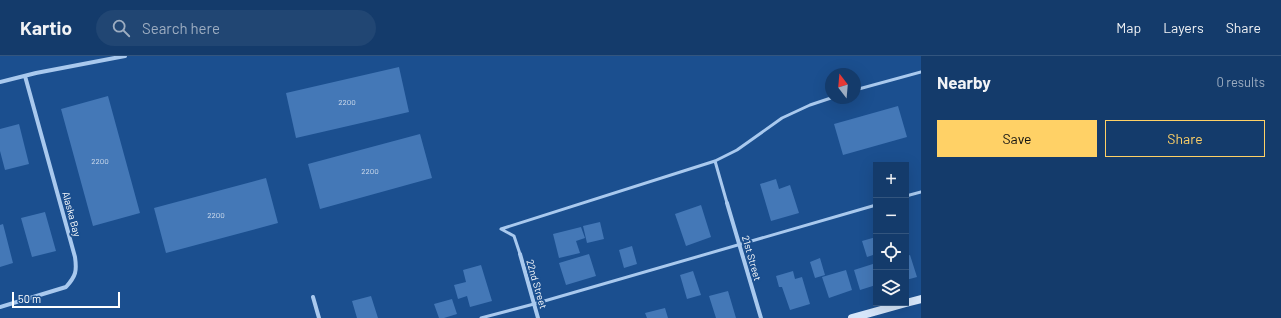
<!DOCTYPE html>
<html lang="en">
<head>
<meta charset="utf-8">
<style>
  :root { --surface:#143b6b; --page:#214673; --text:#f1f3f6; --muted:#9dadc1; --line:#33557e; --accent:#ffd166 }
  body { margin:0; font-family:Barlow,sans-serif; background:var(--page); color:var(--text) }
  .controls { position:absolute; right:12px; bottom:12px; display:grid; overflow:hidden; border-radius:0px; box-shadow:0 4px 16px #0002 }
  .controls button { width:36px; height:36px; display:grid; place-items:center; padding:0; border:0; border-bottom:1px solid var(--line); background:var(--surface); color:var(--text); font:20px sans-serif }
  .compass { position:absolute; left:825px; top:12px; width:36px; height:36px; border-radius:50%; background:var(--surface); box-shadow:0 4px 16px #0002; rotate:344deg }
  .scale { position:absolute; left:12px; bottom:10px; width:108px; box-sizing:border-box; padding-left:4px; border:2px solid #fff; border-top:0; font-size:11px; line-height:14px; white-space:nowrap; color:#fff; -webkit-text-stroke:3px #1b4f8f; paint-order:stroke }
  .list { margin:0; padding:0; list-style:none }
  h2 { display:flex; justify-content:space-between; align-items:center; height:52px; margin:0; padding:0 16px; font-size:17px }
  h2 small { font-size:13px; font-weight:400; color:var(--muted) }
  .actions { display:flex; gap:8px; padding:12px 16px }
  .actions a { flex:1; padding:9px 0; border:1px solid var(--accent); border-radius:0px; text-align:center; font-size:14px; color:var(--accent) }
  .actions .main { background:var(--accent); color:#111 }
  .icon { flex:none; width:22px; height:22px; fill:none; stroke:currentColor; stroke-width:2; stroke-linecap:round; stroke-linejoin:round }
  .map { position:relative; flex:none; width:921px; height:262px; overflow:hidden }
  header { display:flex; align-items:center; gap:24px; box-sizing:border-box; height:56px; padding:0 20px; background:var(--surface); border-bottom:1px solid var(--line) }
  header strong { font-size:19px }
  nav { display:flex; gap:22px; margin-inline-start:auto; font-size:14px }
  .search { width:280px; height:36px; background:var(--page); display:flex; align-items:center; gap:10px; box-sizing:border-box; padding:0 14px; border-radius:22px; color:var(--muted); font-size:15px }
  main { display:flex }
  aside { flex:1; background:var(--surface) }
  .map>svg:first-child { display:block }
</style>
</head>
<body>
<header>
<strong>Kartio</strong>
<div class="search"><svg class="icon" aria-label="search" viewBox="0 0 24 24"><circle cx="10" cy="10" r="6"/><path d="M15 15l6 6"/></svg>Search here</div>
<nav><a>Map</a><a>Layers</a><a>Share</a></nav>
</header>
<main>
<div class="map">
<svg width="921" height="262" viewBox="0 0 921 262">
  <rect width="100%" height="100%" fill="#1b4f8f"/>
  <path fill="#4478b7" d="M399,11L409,56L296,82L286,37Z
    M108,40L140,157L93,170L61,53Z
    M898,50L907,81L843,99L834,68Z
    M19,68L29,108L5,114L0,95V73Z
    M420,78L432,122L320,153L308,108Z
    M266,122L278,167L166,197L154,152Z
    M776,123L779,133L790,129L799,157L771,165L760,128Z
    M701,149L711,181L686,190L675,158Z
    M45,156L56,195L32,201L21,162Z
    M600,166L604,183L587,187L583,170Z
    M3,168L13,207L0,211V169Z
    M581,171L585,182L576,185L580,197L559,202L553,178Z
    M876,181V198L867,201L862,185Z
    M632,190L637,208L624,212L619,194Z
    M589,198L596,220L566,229L559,207Z
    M910,199L917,221L906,224V200Z
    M820,202L825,219L815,222L810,206Z
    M876,207V229L860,234L854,214Z
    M481,209L492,245L470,251L467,240L458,243L454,229L466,226L463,214Z
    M846,214L852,234L829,242L822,221Z
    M693,215L701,239L687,243L680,219Z
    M793,215L795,223L802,221L810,248L790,254L782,231H779L776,220Z
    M728,235L736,262H716L709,240Z
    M371,240L378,262H357L352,245Z
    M452,243L457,258L444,262H439L434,248Z
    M665,252L668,262H647L645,257Z"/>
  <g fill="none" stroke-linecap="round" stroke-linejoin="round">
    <path stroke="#a9c9ee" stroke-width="3" d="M855,34L921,16
      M715,105L727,147
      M906,140L921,136
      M520,198L514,180L501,173L715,105L737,94L782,62L810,49L831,42
      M481,262L534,248L876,149"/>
    <path stroke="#a9c9ee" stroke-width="4" d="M0,26L36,17L125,0
      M727,147L761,262
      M520,198L538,262
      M313,241L319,262
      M0,251L66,231C76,220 77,215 75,201L25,20"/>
    <path stroke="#d6e6fa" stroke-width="8" d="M906,247L921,243
      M852,262L906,247"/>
  </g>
  <g text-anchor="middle" stroke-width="4" stroke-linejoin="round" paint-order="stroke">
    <g font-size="8" fill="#d0dded">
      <text x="347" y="49">2200</text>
      <text x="100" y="108">2200</text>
      <text x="370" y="118">2200</text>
      <text x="216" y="162">2200</text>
    </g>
    <g font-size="10" fill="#fff" stroke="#1b4f8f">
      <text transform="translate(72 158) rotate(75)" y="4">Alaska Bay</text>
      <text transform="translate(752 202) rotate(74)" y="4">21st Street</text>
      <text transform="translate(537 228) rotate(74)" y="4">22nd Street</text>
    </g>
  </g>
</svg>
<div class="controls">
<button>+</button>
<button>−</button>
<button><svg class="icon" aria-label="locate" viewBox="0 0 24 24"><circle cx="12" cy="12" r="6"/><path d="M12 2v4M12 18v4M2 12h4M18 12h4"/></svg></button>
<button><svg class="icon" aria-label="layers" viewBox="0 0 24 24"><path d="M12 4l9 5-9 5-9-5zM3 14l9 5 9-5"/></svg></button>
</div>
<svg class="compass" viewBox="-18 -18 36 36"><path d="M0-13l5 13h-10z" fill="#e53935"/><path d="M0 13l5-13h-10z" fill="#9dadc1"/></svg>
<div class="scale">50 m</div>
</div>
<aside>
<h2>Nearby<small>0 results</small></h2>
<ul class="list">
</ul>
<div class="actions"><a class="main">Save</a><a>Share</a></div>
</aside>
</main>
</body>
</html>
